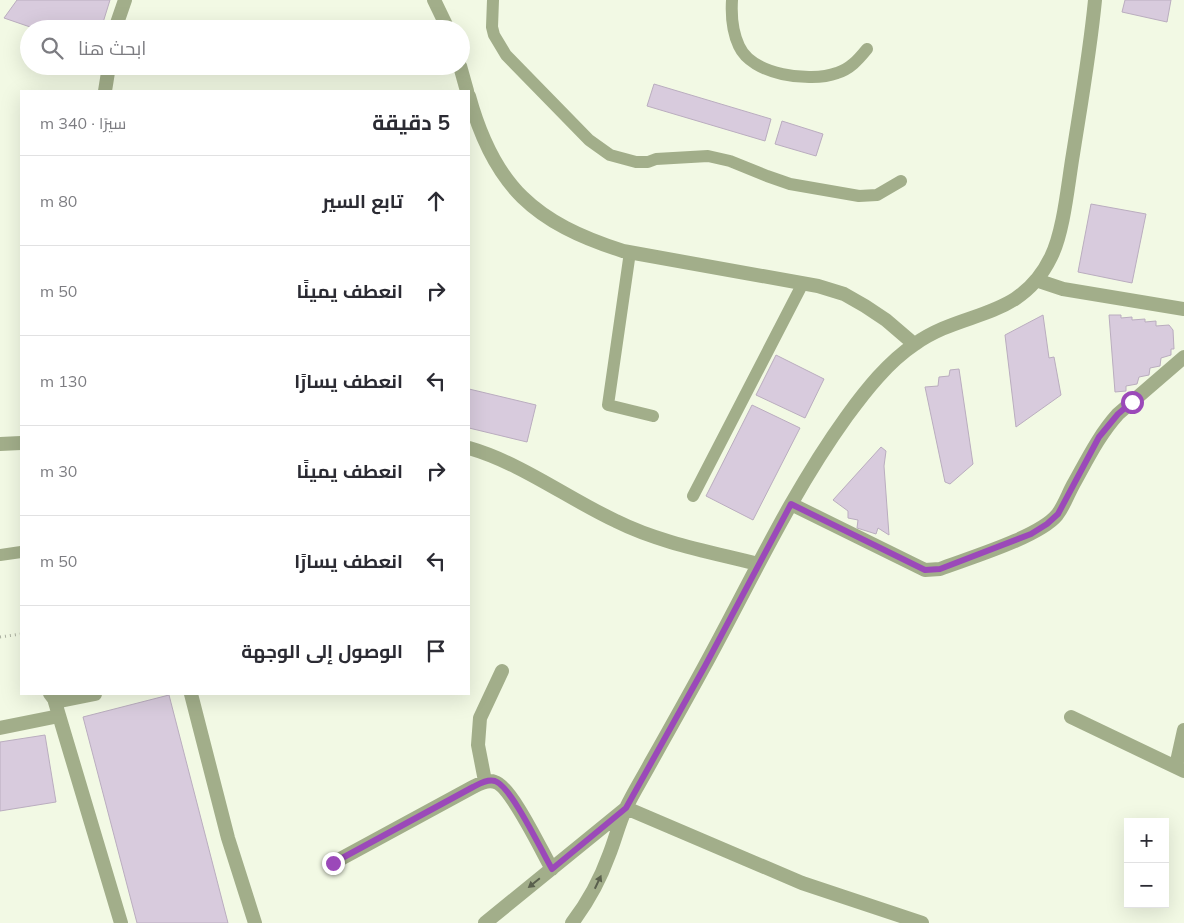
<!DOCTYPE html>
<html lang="ar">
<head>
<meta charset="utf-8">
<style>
  :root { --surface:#fff; --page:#f7f7f7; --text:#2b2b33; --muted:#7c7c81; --line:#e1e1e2 }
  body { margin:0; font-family:Mulish,Cairo,sans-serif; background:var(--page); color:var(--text); direction:rtl }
  .controls { position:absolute; right:15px; bottom:15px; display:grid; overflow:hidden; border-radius:0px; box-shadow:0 5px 20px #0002 }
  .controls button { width:45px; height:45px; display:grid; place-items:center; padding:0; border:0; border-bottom:1px solid var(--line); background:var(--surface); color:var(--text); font:25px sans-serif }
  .stop { position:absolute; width:15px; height:15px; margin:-11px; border:4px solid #9b49b9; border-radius:50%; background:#fff }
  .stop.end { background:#9b49b9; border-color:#fff; box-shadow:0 1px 5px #0008 }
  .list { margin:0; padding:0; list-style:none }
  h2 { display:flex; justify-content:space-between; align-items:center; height:65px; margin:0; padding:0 20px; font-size:21px }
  h2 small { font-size:16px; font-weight:400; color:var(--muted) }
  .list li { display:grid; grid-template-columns:32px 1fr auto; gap:15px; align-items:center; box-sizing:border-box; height:90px; padding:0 20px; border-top:1px solid var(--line) }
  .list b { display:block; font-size:19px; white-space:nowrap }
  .list em { font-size:16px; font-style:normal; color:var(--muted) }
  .icon { flex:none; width:28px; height:28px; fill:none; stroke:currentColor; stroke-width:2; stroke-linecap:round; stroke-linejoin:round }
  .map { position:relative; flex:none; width:1184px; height:923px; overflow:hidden; direction:ltr }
  .search { position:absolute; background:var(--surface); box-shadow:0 5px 20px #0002; left:20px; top:20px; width:450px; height:55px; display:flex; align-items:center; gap:12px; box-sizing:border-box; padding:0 18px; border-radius:28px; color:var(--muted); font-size:19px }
  .panel { position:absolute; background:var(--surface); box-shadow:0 5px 20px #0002; left:20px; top:90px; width:450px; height:605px; border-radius:0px; direction:rtl }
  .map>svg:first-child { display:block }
</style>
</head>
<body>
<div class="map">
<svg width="1184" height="923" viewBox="0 0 1184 923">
  <rect width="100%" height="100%" fill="#f2f9e4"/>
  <path fill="#d8cbdd" stroke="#baadbf" d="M17,0H110L101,29H36L4,18Z
    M1125,0H1171L1167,22L1122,12Z
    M654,84L771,119L765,141L647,106Z
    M782,121L823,134L816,156L775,144Z
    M1091,204L1146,214L1132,283L1078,272Z
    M1043,315L1049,358L1054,357L1061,395L1016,427L1005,335Z
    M1109,315H1121V318L1132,317V320L1145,319V322L1156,321V326L1169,325L1173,330L1174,349H1171V355L1161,358L1160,366L1150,368L1149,375L1139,377L1137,384L1126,386V391L1115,392Z
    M776,355L824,379L805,418L756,395Z
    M959,369L973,464L950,484L945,482L925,387L938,386L939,377L949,376L950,370Z
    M469,389L536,405L527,442L469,428Z
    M752,405L800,428L753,520L706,496Z
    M881,447L886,451L884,466L889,535L878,528L876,534L857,528L858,520L848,518V511L833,500Z
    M169,695L228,923H137L83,717Z
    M45,735L56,802L0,811V742Z"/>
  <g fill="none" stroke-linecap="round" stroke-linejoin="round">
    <path stroke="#acb1a1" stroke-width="3" stroke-dasharray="1 4" stroke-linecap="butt" d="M0,637L21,634"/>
    <path stroke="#a2ae8a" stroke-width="12" d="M493,0L492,27L494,35L506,55L589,140L610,155L636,162H648L656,159L708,156L730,161L767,176L790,184L859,196L877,195L901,181
      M732,0C731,16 732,31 739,46C752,75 809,83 837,73C850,69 858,60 867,49
      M630,252L608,405L653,416
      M693,496L803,283
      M0,555L21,552
      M49,694L55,702"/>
    <path stroke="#a2ae8a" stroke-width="14" d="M434,0L448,29
      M115,29L125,0
      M460,66L467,91
      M105,91L109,66
      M469,96C494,187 535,223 623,251L818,286L844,294L865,306L886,320L914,344
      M1036,280L1063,289L1184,309
      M0,444L21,443
      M469,448C521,463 567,498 616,521C660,543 711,552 758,564
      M791,504L925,570L940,569C969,558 1039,537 1057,515C1064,506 1068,494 1073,485C1087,460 1099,435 1118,414L1184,357
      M95,694L55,702L121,923
      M191,694L228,838L255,923
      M1071,717L1184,771
      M0,728L59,716
      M1176,766L1184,730
      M485,781L478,745L480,718L502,671
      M626,808L802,883L922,923
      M333,863L473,787C479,784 487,779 495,782C511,786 542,852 552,869
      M485,923L625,809
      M572,923C588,902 600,880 609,855C615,840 619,823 626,808C633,793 642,779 650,764C668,732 686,700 704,667C750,583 790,495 847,416C866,390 888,362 915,344C964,309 1020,321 1051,257C1064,231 1068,183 1073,154C1081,103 1090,52 1095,0"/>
  </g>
  <defs><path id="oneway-solid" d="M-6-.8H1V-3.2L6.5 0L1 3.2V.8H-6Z" transform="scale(1.25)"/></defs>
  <g fill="#5a604d">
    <use href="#oneway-solid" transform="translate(598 882) rotate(-65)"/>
    <use href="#oneway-solid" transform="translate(534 883) rotate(141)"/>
  </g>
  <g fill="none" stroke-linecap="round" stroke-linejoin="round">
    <path stroke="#9b49b9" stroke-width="6" d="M333,863L473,787C479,784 487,779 495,781C511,786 542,852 552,869L626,808L705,666L791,504L925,570L940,569L1031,534L1047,524L1058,514L1099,437L1118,414L1132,402"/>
  </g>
</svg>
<div class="controls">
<button>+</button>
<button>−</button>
</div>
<div class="stop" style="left:1132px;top:402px"></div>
<div class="stop end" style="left:333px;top:863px"></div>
<div class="search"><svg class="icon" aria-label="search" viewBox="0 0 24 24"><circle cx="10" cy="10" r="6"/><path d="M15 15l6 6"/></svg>ابحث هنا</div>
<section class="panel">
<h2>5 دقيقة<small>سيرًا · 340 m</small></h2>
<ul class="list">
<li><svg class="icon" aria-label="ahead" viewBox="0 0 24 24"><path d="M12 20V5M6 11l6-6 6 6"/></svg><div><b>تابع السير</b></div><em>80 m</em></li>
<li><svg class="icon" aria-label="right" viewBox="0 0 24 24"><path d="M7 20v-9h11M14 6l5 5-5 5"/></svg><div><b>انعطف يمينًا</b></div><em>50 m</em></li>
<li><svg class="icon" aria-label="left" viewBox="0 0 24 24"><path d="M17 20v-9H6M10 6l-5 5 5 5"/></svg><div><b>انعطف يسارًا</b></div><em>130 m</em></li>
<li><svg class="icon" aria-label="right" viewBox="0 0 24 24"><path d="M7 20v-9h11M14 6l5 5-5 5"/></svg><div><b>انعطف يمينًا</b></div><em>30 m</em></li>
<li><svg class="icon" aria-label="left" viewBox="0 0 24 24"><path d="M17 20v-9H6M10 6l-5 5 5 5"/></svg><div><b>انعطف يسارًا</b></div><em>50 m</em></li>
<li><svg class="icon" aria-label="arrive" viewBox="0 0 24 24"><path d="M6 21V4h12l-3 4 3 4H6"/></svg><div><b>الوصول إلى الوجهة</b></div></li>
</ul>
</section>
</div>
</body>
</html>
